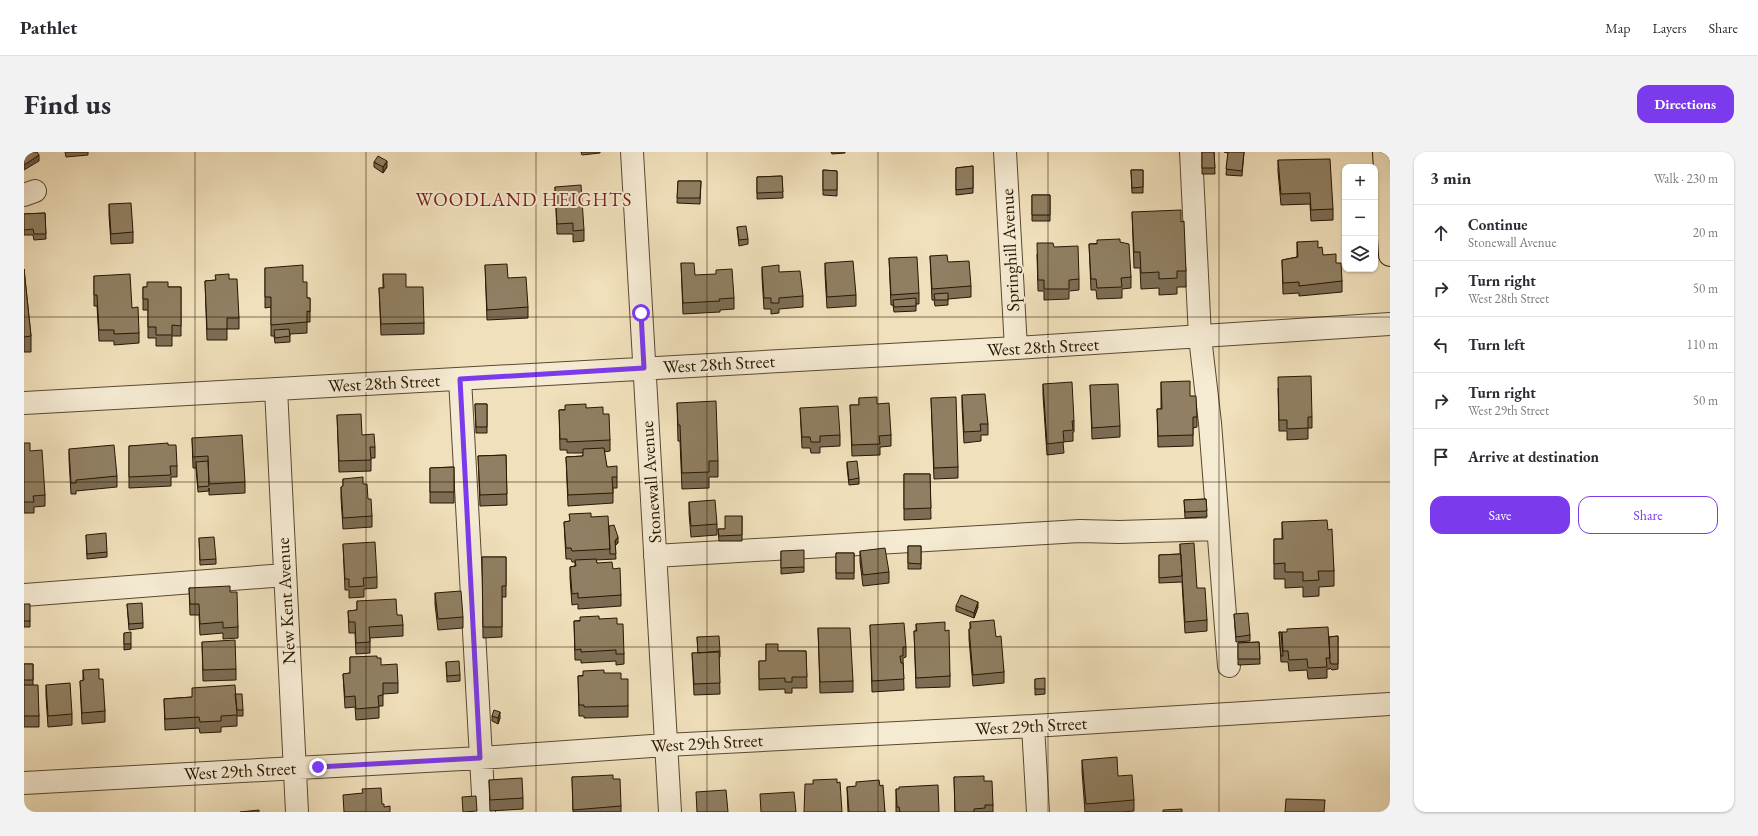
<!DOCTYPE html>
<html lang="en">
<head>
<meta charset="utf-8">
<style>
  :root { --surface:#fff; --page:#f2f2f3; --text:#2b2b33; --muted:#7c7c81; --line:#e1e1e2; --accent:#7c3aed }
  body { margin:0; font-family:"EB Garamond",serif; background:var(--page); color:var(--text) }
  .controls { position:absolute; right:12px; top:12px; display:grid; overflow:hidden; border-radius:8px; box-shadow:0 1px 3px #0004 }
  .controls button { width:36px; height:36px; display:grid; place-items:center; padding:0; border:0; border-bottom:1px solid var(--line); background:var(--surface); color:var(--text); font:20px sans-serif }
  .stop { position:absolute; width:12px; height:12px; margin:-9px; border:3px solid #7c3aed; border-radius:50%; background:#fff }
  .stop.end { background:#7c3aed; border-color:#fff; box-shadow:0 1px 4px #0008 }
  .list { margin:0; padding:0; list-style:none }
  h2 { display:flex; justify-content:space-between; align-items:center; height:52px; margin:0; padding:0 16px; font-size:17px }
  h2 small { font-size:13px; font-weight:400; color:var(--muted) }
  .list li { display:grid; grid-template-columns:26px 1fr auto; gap:12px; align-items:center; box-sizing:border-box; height:56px; padding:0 16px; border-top:1px solid var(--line) }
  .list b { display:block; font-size:15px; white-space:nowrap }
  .list p { margin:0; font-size:13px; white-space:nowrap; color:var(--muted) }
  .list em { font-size:13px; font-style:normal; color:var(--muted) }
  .actions { display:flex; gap:8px; padding:12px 16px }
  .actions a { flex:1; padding:9px 0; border:1px solid var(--accent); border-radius:12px; text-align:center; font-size:14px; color:var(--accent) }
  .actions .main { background:var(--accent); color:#fff }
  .icon { flex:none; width:22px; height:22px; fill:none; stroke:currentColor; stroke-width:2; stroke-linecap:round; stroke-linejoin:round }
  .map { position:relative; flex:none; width:1366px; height:660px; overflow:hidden; border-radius:12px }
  header { display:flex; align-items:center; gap:24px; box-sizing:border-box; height:56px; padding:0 20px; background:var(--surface); border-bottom:1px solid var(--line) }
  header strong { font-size:19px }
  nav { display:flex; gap:22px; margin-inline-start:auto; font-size:14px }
  .intro { display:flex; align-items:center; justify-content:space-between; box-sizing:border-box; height:96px; padding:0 24px }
  h1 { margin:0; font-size:28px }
  .button { padding:10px 18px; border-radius:12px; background:var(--accent); color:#fff; font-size:14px; font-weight:700 }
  main { display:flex; gap:24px; padding:0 24px }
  aside { flex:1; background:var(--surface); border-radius:12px; box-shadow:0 1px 3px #0004 }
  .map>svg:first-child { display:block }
</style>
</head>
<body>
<header>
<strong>Pathlet</strong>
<nav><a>Map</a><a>Layers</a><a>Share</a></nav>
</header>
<div class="intro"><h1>Find us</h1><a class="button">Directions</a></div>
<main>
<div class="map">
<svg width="1366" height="660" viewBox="0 0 1366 660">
  <rect width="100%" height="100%" fill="#f0e0bb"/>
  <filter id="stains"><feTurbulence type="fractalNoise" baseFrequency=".005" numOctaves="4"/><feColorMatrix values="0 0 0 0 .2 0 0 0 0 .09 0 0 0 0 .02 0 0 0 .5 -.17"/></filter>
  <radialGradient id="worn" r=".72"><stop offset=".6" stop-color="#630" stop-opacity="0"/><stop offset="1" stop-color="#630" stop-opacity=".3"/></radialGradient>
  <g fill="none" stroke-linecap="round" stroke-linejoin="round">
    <g stroke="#5b4830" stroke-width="24">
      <path id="minor" d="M608,0L646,660
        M981,0L992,196
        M1167,0L1176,185L1186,271L1205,514
        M0,43L11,39
        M436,227L460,660
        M252,237L273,660
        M0,251L992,196L1366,172
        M631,404L1056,379L1095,380L1194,377
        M0,443L261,423
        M1009,574L1014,660
        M0,631L456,606L642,593L1009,574L1366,552"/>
    </g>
    <g stroke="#291602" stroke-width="24">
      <path id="major" d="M1360,0L1366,103"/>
    </g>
    <use href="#minor" stroke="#f5ebd3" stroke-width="22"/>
    <use href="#major" stroke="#f0e0bb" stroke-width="22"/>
  </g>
  <path fill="#7c6d54" stroke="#291602" d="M41,0H64V3L42,5Z
    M557,0H576V1L558,3Z
    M807,0H821V1L808,2Z
    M1178,0H1190L1191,22H1178Z
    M1200,0H1220L1218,24L1202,23L1204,1Z
    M1254,8L1309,57V68L1287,69L1286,52L1257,53L1254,19Z
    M350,10L363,15L359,21L350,15Z
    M949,14V41L932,43V16Z
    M799,18L813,19V44L799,43Z
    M1107,18H1119V41H1108Z
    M758,24L759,46L733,47V25Z
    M654,29H677L676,52L653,51Z
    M531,35L560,78V89L549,90V82H533Z
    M1008,43H1026V69H1008Z
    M85,52L109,80V91L87,92L85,63Z
    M1108,60L1157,70L1162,119V135H1153V142L1135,143V136L1117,137L1116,116H1110Z
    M21,61L22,87L10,88L9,83H0V62Z
    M713,75L724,87V92L715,94Z
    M1096,90L1107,125V136L1098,137V146L1073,147L1072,138H1067L1065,92Z
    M1273,90L1294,96L1299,103L1312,111L1318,129V140L1275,144V141L1259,142L1258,108L1273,105Z
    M1030,95L1055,127V138L1045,139V147L1020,148V139H1014L1013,102Z
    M906,104L924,110L947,134V145L924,147V153L911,154L910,148H908Z
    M865,106L895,141V152H892V159L870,160L869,153H867Z
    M657,111L671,123L710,146V157L696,158V160L659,162Z
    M801,111L832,143V154L803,156L801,122Z
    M461,113L484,126L504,155V166L463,168Z
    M738,115L755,120L779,144V155L755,157V161L747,162V157H740L738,125Z
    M241,116L279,130L283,146H286V170H283V181L266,182V190L251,191L250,184H247V155L241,156Z
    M0,117L7,184V200H0Z
    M359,122L382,135L400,171V182L357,183L355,136H359Z
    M70,124L108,156L115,181V191L90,193V189H75L73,154H70Z
    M205,127L215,166V177H203V188H183L181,129Z
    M119,135H157V184H148V194H132V186H124V158H119Z
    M1137,230L1166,244L1173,265V275L1169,276V294L1134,295L1133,257H1137Z
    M1019,232L1050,269V280H1049V289L1039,290L1040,301L1023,303L1019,243Z
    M1066,233L1096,274V285L1068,287Z
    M1254,236L1288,265V276H1284V287L1263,288V279H1255Z
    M938,243L964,272V283H957V289L940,291L938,254Z
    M835,246L853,252L867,283V294L856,295V303L828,304L826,253H835Z
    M907,246L934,315V326L910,327Z
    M653,251L694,309V325H685V336L658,337L656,289H654Z
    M451,252H463V281H452Z
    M562,256L579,262L586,288V299L580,300L583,315L593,325V336H589V351L544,354L542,305L559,304V301H543V298H536L535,258Z
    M776,256L816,283V294L796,295V301H787L786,296H778Z
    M313,263L338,283L351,295V306H347V319L315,320Z
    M168,286L221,330V341L185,343V336V339L174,340L172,316H169Z
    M0,291L6,299L21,343V354L10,355V361H0Z
    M144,293L153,314V325H147V334L105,336V294Z
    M45,297L93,324V335L52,339V342H47L45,308Z
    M482,303L483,353L456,354L454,304Z
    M823,310L835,326V332L825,333L823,315Z
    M430,315V351H406V316Z
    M880,322H906L907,367L880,368Z
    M319,327L339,332L348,364V375L319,377L317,346V335L319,334Z
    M1182,347L1183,365L1161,366L1160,348Z
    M665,350L693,372V383L667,385L665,361Z
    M718,364V389H695L694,377H701Z
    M567,365L585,374L594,391L591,394L592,407L572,408L573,411L589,417L597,443V454L554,457V452L548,453L546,426V415L551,414V410H548L547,407H542L540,370Z
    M1258,370L1304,378L1310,419V434L1295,435V444L1279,445V435L1261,436V427H1250V387H1258Z
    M62,383L83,400V405L63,407Z
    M175,386L192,407V412L176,413Z
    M319,392L353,425V436L340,437V445L325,446V438H321Z
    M1156,392L1173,436L1183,468V479L1161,481L1158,430L1135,431V403L1156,402Z
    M884,394H897V417H884Z
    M757,399L780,415V420L757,422Z
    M836,399L865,420V431L839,434L836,410Z
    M812,401H830V427H812Z
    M458,405H482V445H478V485L459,486Z
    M165,436L206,440L214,475V486L199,487V481L176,483L175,463H166Z
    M411,441L439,465V476L414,478L411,452Z
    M333,449L373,463L379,473V484L346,486V501L332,502L331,481H325L324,459L333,458Z
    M0,452L6,469V475H0Z
    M103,452L119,471V476L105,478Z
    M932,454L954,455L950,466L932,459Z
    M1210,462L1226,483V489L1212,490Z
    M575,467L593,472L600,502V512L592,513V509L557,511V508H551L550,469Z
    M946,470L972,485L980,520V531L949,534L945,487V477L946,476Z
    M892,472L921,479L926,524V535L892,536L890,479H892Z
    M846,473L882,495V505L879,506L880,538L848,540Z
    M794,476L829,529V540L796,541Z
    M1255,480L1305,485L1314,484V517L1308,518L1306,516V517H1303V526L1284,527L1283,518L1265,519L1264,510H1257Z
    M100,481L107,492V497L100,498Z
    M673,485L696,499V505H695L696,542L670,543L668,501H674Z
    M178,490L212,517V528L179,529Z
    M1235,490L1236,512L1214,513V491Z
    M742,492L754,499H782L783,536H768V541H761V537L735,538V509H742Z
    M326,505L353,506L357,513L374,531V541L359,542V554H355V566L332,568L331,555L321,556L319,522L326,521Z
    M422,510L436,523V529L423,530Z
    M0,512H9V533L15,564V575H0Z
    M59,518L75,527L81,559V570L58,572L56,529H59Z
    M580,521L597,527L604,554V565L560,566V564H555L554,524Z
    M1011,527L1021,537V542L1011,543Z
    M22,533L48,562V573L24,575L22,544Z
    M211,542L219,558V564H213V574L197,575V580L176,581L175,576L141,578L140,547Z
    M468,564L476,566L474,572L468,569Z
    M1058,608L1094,624L1110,648V659L1098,660H1061L1058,619Z
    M548,625L589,627L597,654V660H549Z
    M930,625L960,629L969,653V660H931Z
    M465,628L499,646V657L466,659Z
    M856,634L861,660H824L823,635Z
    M872,637L915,660H872Z"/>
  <path fill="#655945" stroke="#291602" d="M15,3V9L0,18V13Z
    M363,9V15L359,21V15Z
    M594,385V391L591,394V389Z
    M954,450V455L950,466V461Z
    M476,560V566L474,572V566Z"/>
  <path fill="#907f62" stroke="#291602" d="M0,0H13L15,3L0,13Z
    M1178,0H1190L1191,16H1178Z
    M1204,0H1220L1218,19L1202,17Z
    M354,4L363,9L359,15L350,10Z
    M1306,7L1309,57L1287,58L1286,41L1257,42L1254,8Z
    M949,14V36L932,38V16Z
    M799,18L813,19V38H799Z
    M1107,18H1119V35L1108,36Z
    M758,24L759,40L733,41V25Z
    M654,29H677L676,46H653Z
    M557,33L560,78L549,79V71L533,72L531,35Z
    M1008,43H1026V63H1008Z
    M107,51L109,80L87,82L85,52Z
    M1157,58V70L1160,69L1162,119H1153V126L1135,127V120L1117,121L1116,100H1110L1108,60Z
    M21,61L22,82H10L9,77L0,78V62Z
    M722,74L724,87L715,88L713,75Z
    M1096,87V90L1105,92L1107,125L1097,126L1098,135L1073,136L1072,127H1067L1065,92H1073V88Z
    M1294,89V96L1298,95L1299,103L1312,102V111H1317L1318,129L1275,134V130L1259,131L1258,108L1274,105L1273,90Z
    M1013,91H1029L1030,95L1054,94L1055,127L1045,128V137H1020V128H1014Z
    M923,103L924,110L945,109L947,134L908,137L906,104Z
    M893,105L895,141L867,143L865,106Z
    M829,109L832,143L803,145L801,111Z
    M657,111H670L671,123L692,122V118L708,117L710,146L695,147L696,149L659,151Z
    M483,112L484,126L502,125L504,155L463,158L461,113Z
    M279,113V130H283V146H286V160L283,159V170L247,173V145H241V116Z
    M755,113V120L776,119L779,144L755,146V151H747V146H740L738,115Z
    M0,117L7,184L0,185Z
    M106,122L108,156L114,155L115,181L90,182V178H75L73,143H70V124Z
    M205,122V127H213L215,166H203V177H183L181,129L192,128L191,123Z
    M359,122H382V135H399L400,171L357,172L355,136H360Z
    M123,130H144V135H157V174L148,173V183H132V175H124V147H119V135H123Z
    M924,141V148H911L910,142Z
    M892,146V154L870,155L869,148Z
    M265,177L266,184L251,186L250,178Z
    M1287,224L1288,265H1284V276L1263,277V268H1255L1254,225Z
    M1166,229V244H1172L1173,265H1169V283L1134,284L1133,257H1138L1137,230Z
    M1048,230L1050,269H1048L1049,278L1039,279L1040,290L1023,292L1019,232Z
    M1094,232L1096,274L1068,276L1066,233Z
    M961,242L964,272H956L957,279L940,280L938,243Z
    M853,245V252L865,251L867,283L855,284L856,292L828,293L826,253H835V246Z
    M932,245L934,315L910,316L907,246Z
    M692,249L694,309H685V320L658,321L656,273H654L653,251Z
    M451,252H463V275H452Z
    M562,252V256L579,255V262H585L586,288L543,290V287H536L535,258H541V253Z
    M814,254L816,283L796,284V290H787L786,285H778L776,256Z
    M337,262L338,283L350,282L351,295H346L347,308L315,309L313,263Z
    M218,283L221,330L185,332L184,304L169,305L168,286Z
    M0,291H6V299L18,298L21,343L9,344L10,350H0Z
    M144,291V293H152L153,314H146L147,323L105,325V294Z
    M90,293L93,324L52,328V331H47L45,297Z
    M580,296L583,315L593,314V325H588L589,341L544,343L542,305L559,304V297Z
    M482,303L483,342L456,343L454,304Z
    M184,309L185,334L174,335L172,310Z
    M833,309L835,326L825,328L823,310Z
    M430,315V340H406V316Z
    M880,322H906L907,356L880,357Z
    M339,325V332H343L344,347H347L348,364L319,366L317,335L319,334V327Z
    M1182,347L1183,359L1161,360L1160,348Z
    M691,348L693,372L667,374L665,350Z
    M567,361V365L584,364L586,397L548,399L547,396H542L540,370L546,369L545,362Z
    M701,364H718V383L695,384L694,377H701Z
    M1303,368L1304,378L1308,377L1310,419H1294L1295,428L1279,429V420H1261V411L1250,412V387H1259L1258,370Z
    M590,373L594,385L591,389L592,402H586L585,374Z
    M82,381L83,400L63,402L62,383Z
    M190,385L192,407L176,408L175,386Z
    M351,390L353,425L339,426L340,434L325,435V427H321L319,392Z
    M1170,391L1173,436H1181L1183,468L1161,470L1156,392Z
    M884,394H897V412L884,411Z
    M861,396L865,420L839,423L836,399Z
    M780,398V415L757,416V399Z
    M812,401H830V421H812Z
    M1157,402L1158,424L1135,426V403Z
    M458,405H482V434H478V475H459Z
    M572,407L573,411L588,410L589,417L596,416L597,443L554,446V441L548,442L546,415L552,414L551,408Z
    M206,434V440H213L214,475L199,476V470L176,472L175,452H166L165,436Z
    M437,439L439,465L414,467L411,441Z
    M937,443L954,450L950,461L932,454Z
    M372,447L373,463H378L379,473L345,475L346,490L332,491L331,470H325L324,459L333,458V449Z
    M118,451L119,471L105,472L103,452Z
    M0,452H6V469H0Z
    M1224,461L1226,483L1212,485L1210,462Z
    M575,464V467L593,466V472H599L600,502H592V498L557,500V497L551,498L550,469H556V465Z
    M970,468L972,485L977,484L980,520L949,523L945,477L947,476L946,470Z
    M921,470V479L925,478L926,524L892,526L890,479H893L892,472Z
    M880,471L882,495H879V504H876L877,511H879L880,527L848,529L846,473Z
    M1304,475L1306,506H1302L1303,515L1284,516L1283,507L1265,508L1264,499H1259L1258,480H1263V477Z
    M794,476H826L829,529L796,530Z
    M107,480V492H100V481Z
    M1255,480H1257L1259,504H1257Z
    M695,484L696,499L674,501L673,485Z
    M1314,484V512H1308L1306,511L1305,485Z
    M211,488L212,517L179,518L178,490Z
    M1235,490L1236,507H1214V491Z
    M742,492H754V499H782L783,525H768V530H761V526L735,527V509H742Z
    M695,500L696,531L670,532L668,501Z
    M353,504V506H357V513L373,512L374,531H359V543L354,544L355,555L332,557L331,544L321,545L319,522L326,521V505Z
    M435,509L436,523L423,524L422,510Z
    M0,512H9V528H0Z
    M75,517V527H79L81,559L58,561L56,529L60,528L59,518Z
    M580,518V521H597V527H604V554L560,555V553H555L554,524H559V519Z
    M1021,526V537H1011V527Z
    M46,531L48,562L24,564L22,533Z
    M0,533H14L15,564H0Z
    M211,533L213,563L197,564V569L176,570L175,565L141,567L140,547L168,545V536Z
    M211,542H218L219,558H213Z
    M470,558L476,560L474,566L468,564Z
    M1093,605L1094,624L1108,623L1110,648L1062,652L1058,608Z
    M589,623V627H596L597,654L549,658L548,625Z
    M960,624V629H968L969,653H961V656L950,657V660H931L930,625Z
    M498,626L499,646L466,648L465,628Z
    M813,627V631L816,630L818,660H780L781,632H789V628Z
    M855,628L856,634L859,633L861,660H825L823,635L832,634V630Z
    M914,633L915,660H876L875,655H873L872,637H875V635Z
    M357,636L358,652H360V655L366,654V660H320L319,643L339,641L338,637Z
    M702,638L704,660H673L672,640Z
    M770,640L772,660H737L736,642Z
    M452,644L453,659L439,660L438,645Z
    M1262,647L1301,648L1300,660H1261Z
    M1158,657V660H1139V658Z
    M235,658V660H216Z"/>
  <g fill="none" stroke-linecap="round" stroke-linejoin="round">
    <path stroke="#7c3aed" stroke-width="5" d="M294,615L456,606L436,227L620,216L617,161"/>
  </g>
  <path fill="none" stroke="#291602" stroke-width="1" stroke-opacity="0.55" d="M171,0V660M342,0V660M512,0V660M683,0V660M854,0V660M1024,0V660M1195,0V660M0,165H1366M0,330H1366M0,495H1366"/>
  <g text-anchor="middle" stroke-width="4" stroke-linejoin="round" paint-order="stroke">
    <g font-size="18" fill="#291602" stroke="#f5ebd3">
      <text transform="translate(986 98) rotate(-93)" y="6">Springhill Avenue</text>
      <text transform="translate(1019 195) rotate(-3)" y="6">West 28th Street</text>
      <text transform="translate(695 212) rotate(-3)" y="6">West 28th Street</text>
      <text transform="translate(360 231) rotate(-3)" y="6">West 28th Street</text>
      <text transform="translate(627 330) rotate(-94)" y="6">Stonewall Avenue</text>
      <text transform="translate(262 449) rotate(-93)" y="6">New Kent Avenue</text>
      <text transform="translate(1007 574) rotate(-3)" y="6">West 29th Street</text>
      <text transform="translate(683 591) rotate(-3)" y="6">West 29th Street</text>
      <text transform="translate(216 619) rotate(-3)" y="6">West 29th Street</text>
    </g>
    <g font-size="19" letter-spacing="1" fill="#7a1f14" stroke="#f5ebd3">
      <text x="500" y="54">WOODLAND HEIGHTS</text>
    </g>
  </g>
  <rect width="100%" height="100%" filter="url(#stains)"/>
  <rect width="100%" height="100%" fill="url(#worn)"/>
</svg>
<div class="controls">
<button>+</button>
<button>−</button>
<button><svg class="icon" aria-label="layers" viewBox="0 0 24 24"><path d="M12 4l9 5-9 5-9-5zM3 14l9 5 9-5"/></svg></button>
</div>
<div class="stop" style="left:617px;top:161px"></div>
<div class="stop end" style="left:294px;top:615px"></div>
</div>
<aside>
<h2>3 min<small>Walk · 230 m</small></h2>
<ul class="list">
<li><svg class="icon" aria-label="ahead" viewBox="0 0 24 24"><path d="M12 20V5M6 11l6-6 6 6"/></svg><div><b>Continue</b><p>Stonewall Avenue</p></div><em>20 m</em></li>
<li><svg class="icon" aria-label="right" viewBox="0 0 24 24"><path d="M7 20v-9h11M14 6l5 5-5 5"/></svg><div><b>Turn right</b><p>West 28th Street</p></div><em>50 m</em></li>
<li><svg class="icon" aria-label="left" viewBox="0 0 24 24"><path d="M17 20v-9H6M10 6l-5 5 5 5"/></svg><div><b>Turn left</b></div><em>110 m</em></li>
<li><svg class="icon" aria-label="right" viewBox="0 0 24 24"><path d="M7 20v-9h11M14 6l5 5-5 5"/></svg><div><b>Turn right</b><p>West 29th Street</p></div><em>50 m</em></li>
<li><svg class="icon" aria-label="arrive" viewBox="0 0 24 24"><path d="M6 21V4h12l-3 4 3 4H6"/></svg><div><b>Arrive at destination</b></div></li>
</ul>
<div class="actions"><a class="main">Save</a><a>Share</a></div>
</aside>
</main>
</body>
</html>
